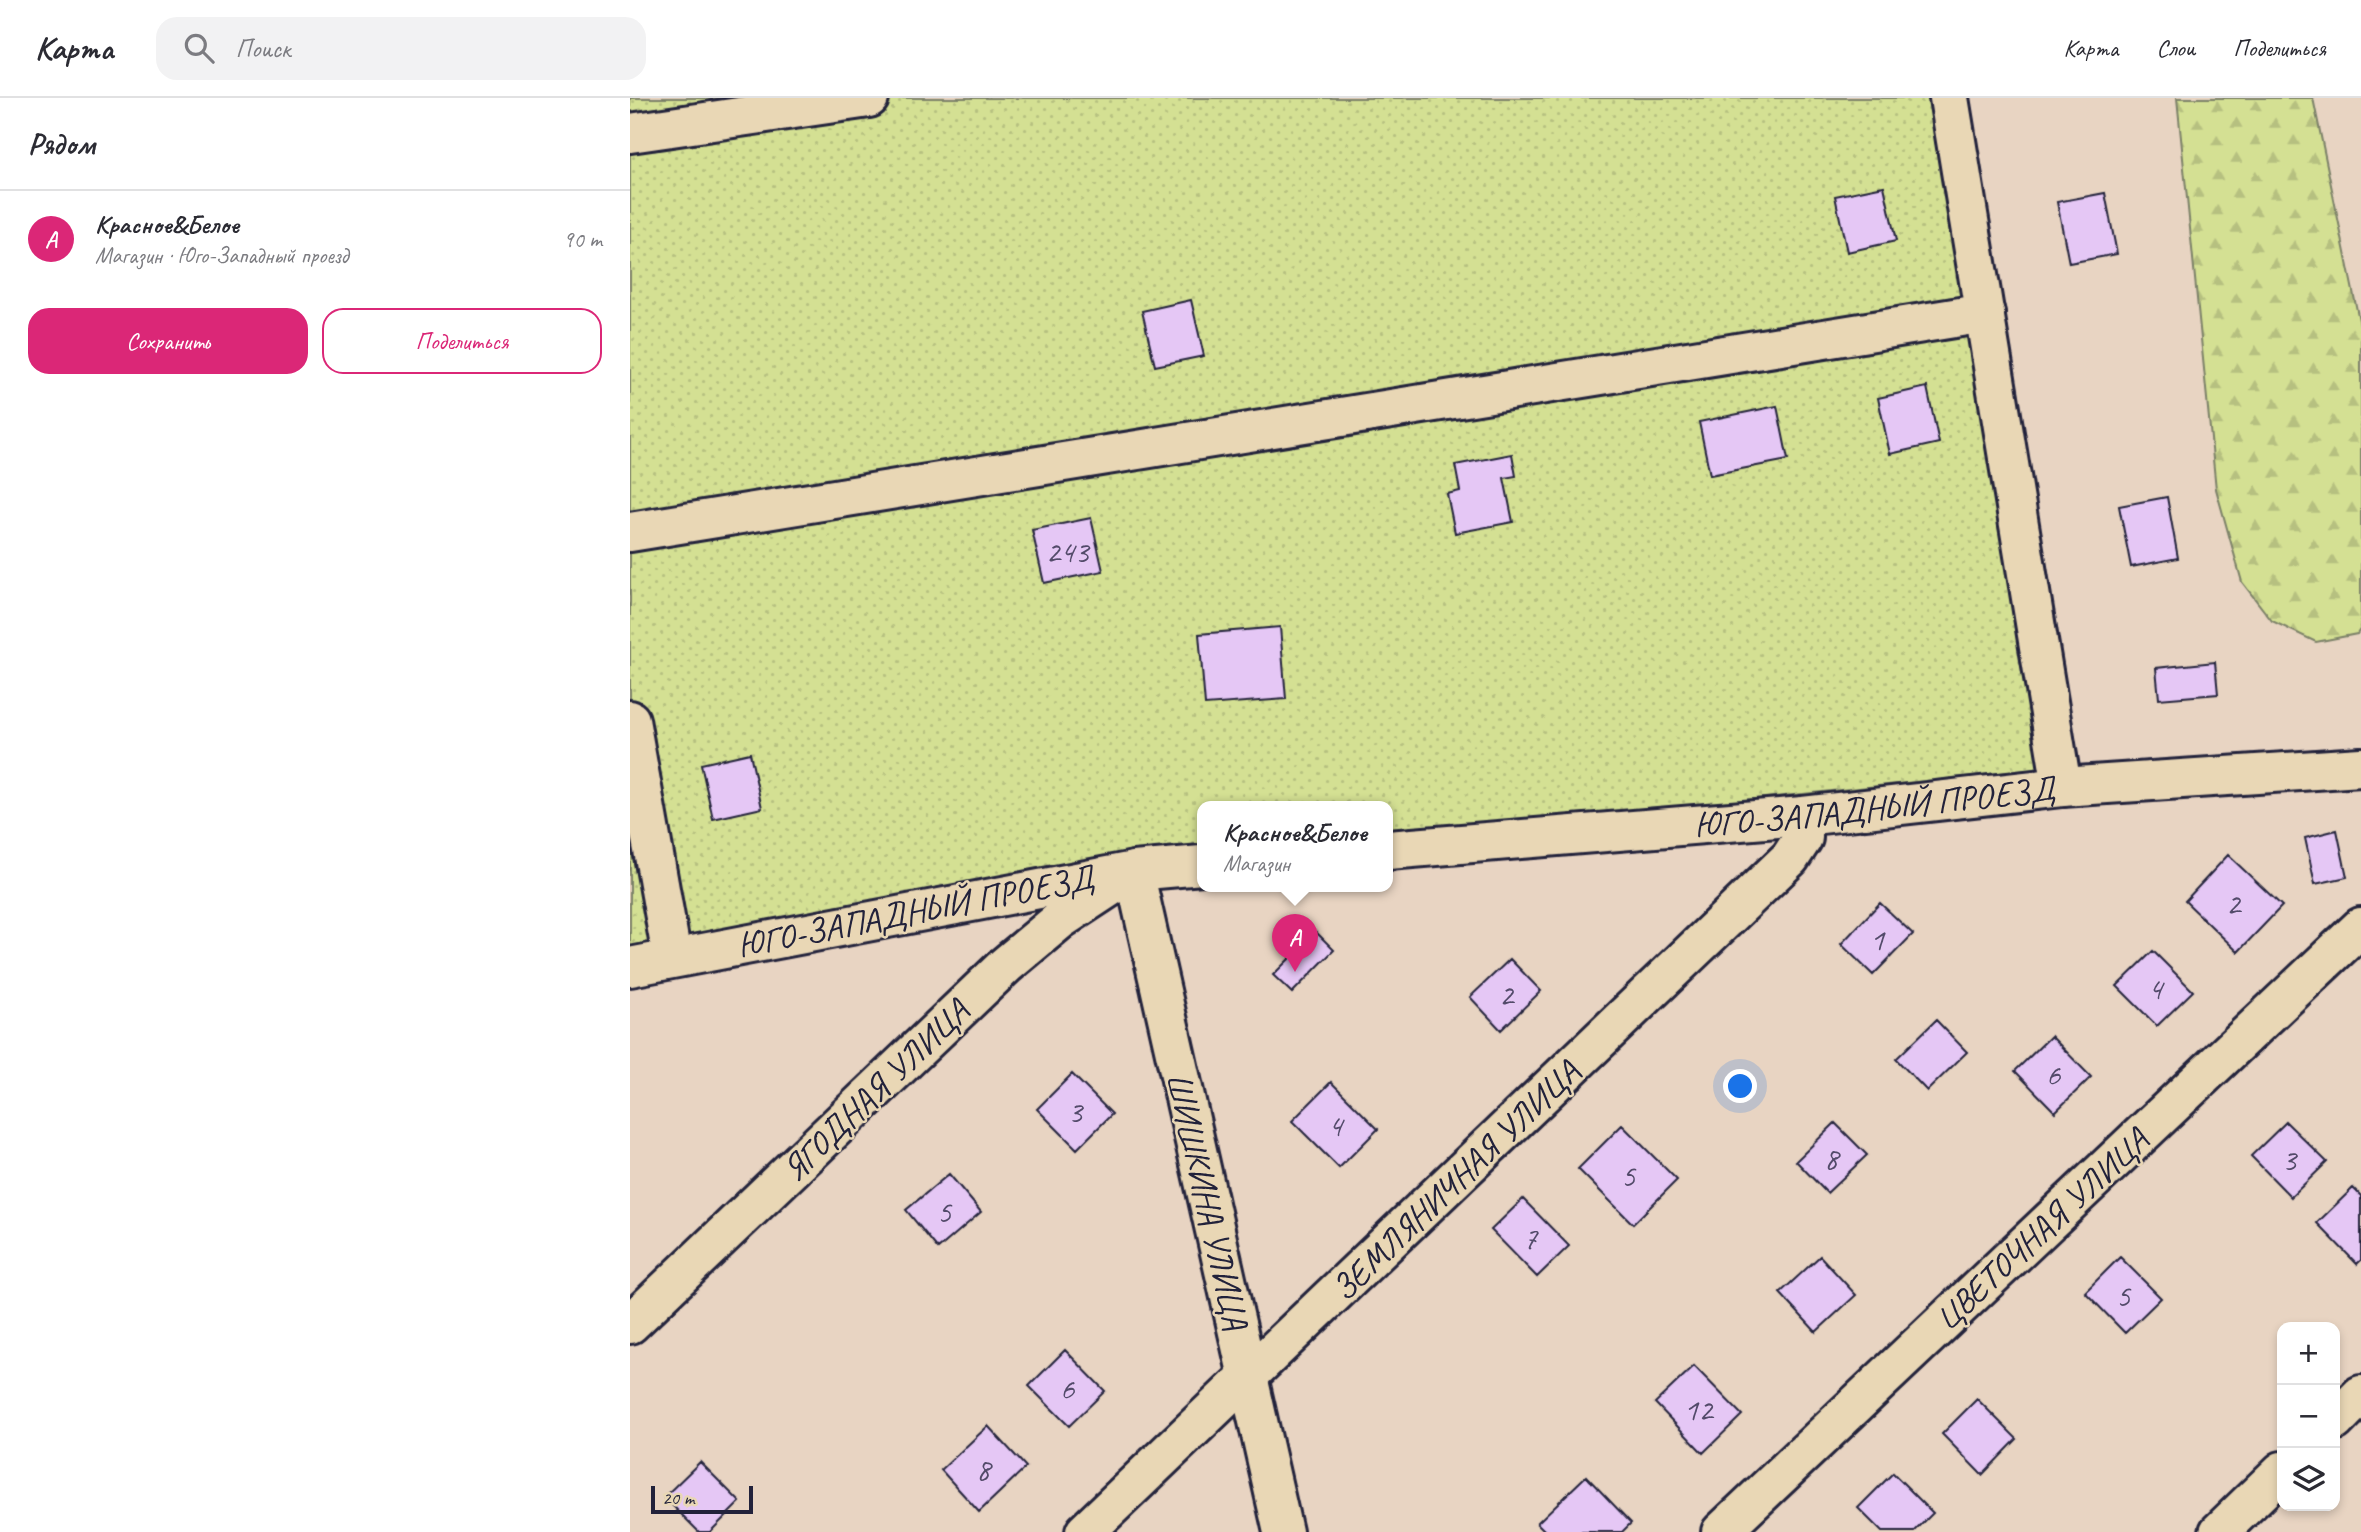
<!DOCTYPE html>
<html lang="ru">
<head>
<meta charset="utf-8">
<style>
  :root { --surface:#fff; --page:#f2f2f3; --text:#2b2b33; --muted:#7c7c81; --line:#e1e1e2; --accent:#db2777 }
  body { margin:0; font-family:Caveat,sans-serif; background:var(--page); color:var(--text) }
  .controls { position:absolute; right:21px; bottom:21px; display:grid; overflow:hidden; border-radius:14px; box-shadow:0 4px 10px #0003 }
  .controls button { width:63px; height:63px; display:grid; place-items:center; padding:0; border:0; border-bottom:2px solid var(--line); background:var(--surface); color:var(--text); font:35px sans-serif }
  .scale { position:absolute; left:21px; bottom:18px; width:102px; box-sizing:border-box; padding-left:7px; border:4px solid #22223b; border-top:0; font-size:19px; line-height:24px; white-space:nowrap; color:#22223b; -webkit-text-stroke:5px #e9d7b5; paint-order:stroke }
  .you { position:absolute; left:1111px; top:989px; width:24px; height:24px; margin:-18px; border:5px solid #fff; border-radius:50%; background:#1a73e8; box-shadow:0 0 0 10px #1a73e833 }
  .badge { display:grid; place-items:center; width:46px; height:46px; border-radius:50%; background:var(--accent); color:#fff; font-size:23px; font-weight:700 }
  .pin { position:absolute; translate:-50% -58px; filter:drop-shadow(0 2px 4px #0008) }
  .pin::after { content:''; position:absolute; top:37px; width:24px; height:21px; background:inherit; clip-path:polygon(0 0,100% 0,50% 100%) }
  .popup { position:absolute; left:567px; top:703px; width:196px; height:91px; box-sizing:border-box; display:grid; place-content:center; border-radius:14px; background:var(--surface); filter:drop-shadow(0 2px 5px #0005); font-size:23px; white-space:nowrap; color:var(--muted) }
  .popup b { font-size:26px; color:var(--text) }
  .popup::after { content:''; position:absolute; left:50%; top:100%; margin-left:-14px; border:14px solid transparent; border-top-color:var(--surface) }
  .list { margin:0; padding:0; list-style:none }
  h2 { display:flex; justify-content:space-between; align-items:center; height:91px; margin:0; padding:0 28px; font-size:30px }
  h2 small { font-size:23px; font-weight:400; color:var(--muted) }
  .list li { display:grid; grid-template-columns:46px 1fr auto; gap:21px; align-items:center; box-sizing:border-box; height:98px; padding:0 28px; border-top:2px solid var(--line) }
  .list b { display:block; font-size:26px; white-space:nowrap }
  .list p { margin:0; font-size:23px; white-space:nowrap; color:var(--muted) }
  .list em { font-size:23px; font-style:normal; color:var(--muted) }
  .actions { display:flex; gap:14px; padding:21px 28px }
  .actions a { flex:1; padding:16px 0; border:2px solid var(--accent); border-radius:21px; text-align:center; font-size:24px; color:var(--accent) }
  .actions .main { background:var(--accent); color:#fff }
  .icon { flex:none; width:38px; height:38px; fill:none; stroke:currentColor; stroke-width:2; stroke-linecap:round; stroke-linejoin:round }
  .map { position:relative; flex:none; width:1731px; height:1434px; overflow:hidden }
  header { display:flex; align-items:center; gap:42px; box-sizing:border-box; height:98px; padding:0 35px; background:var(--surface); border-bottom:2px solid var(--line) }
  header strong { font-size:33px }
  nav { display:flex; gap:38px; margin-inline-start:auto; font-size:24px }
  .search { width:490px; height:63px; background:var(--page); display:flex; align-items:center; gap:18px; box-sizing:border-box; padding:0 24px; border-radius:21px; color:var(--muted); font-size:26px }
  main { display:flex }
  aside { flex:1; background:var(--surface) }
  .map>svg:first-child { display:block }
</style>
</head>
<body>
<header>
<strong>Карта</strong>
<div class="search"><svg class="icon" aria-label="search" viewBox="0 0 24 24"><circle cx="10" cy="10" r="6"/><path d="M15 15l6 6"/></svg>Поиск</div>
<nav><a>Карта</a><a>Слои</a><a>Поделиться</a></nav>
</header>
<main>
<aside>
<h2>Рядом<small></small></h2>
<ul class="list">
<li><span class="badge">A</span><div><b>Красное&amp;Белое</b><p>Магазин · Юго-Западный проезд</p></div><em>90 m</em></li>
</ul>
<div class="actions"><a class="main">Сохранить</a><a>Поделиться</a></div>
</aside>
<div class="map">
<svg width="1731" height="1434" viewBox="0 0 1731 1434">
  <defs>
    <pattern id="grass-dots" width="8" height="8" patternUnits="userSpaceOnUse" patternTransform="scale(1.75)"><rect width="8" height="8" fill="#d4e093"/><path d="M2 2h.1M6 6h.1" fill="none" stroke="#b6c080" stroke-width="1.8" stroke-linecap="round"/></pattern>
    <pattern id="forest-firs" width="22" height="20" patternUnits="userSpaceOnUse" patternTransform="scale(1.75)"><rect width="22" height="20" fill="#d4e093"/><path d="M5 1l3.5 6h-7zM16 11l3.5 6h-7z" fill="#b6c080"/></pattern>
  </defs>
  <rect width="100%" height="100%" fill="#e8d4c2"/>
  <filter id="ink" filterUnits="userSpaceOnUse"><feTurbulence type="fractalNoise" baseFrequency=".0143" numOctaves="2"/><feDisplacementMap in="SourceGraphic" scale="14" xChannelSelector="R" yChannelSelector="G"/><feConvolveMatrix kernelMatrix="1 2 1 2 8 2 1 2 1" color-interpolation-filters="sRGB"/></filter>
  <g filter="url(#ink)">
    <path fill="url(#grass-dots)" stroke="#7b8167" stroke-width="2" d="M0,0H1336L1417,670L758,740V708H572V759L0,867Z"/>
    <path fill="url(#forest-firs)" stroke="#7b8167" stroke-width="2" d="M1547,0H1683L1731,232V530L1727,536L1686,544L1642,523L1612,484L1586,391Z"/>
    <path fill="#e5c7f5" stroke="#22223b" stroke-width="2" d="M1254,88L1266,143L1217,154L1205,98Z
      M1475,95L1487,156L1439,165L1427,104Z
      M561,202L574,258L525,268L512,213Z
      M1297,289L1309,345L1260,356L1248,300Z
      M1147,308L1158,362L1080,377L1069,324Z
      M882,356L886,378L874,380L883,424L825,435L817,396L830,393L825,367Z
      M1537,399L1548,460L1501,469L1489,408Z
      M461,420L473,473L414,485L402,432Z
      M650,529L656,601L575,607L569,536Z
      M1585,564L1588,596L1529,601L1526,570Z
      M120,655L132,710L83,721L71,666Z
      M1707,732L1717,779L1685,786L1675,740Z
      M1598,757L1652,808L1608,854L1555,803Z
      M1250,805L1283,836L1243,877L1211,846Z
      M686,834L704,852L662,895L643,877Z
      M1523,853L1563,893L1527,928L1487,888Z
      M880,861L911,893L871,932L840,899Z
      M1306,922L1337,954L1297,993L1266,961Z
      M1421,938L1461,979L1425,1014L1385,973Z
      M442,976L482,1016L447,1051L407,1011Z
      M701,984L748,1031L709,1070L662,1023Z
      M1656,1024L1697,1064L1661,1099L1621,1058Z
      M1205,1025L1237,1057L1197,1095L1166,1063Z
      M992,1027L1047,1082L1003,1126L948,1071Z
      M319,1076L351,1114L308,1151L276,1112Z
      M1723,1090L1731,1098V1162L1727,1166L1687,1125Z
      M893,1101L939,1148L907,1179L861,1132Z
      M1190,1158L1226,1197L1186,1234L1150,1195Z
      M1490,1159L1531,1200L1495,1235L1455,1194Z
      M435,1252L475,1293L439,1328L399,1288Z
      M1064,1268L1112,1317L1073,1355L1025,1305Z
      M1347,1301L1387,1341L1352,1377L1312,1336Z
      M358,1328L396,1369L349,1414L311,1372Z
      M70,1364L110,1404L80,1434H69L34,1399Z
      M1263,1375L1303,1415L1284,1434H1252L1228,1410Z
      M956,1378L1001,1425L992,1434H916L907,1425Z"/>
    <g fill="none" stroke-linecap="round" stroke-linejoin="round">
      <g stroke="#22223b" stroke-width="44">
        <g id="minor">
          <path d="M1319,0L1432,689"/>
          <path d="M0,35L239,0"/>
          <path d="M0,434L1355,215"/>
          <path d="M0,622L42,859"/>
          <path id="s1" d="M758,752L1173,718L1432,689L1731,669"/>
          <path d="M0,869L504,773L572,767"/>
          <path d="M0,1226L376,867L431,821L504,773L653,1434"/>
          <path d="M1705,1323L1731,1297"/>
          <path d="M455,1434L1160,760L1173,740V718"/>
          <path d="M1091,1434L1731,829"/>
          <path d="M1589,1434L1652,1373"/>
        </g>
      </g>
      <use href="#minor" stroke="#e9d7b5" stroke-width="38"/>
    </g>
  </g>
  <g text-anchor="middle" stroke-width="5" stroke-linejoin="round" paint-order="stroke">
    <g font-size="32" fill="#534b6a">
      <text x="437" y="464">243</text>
      <text x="1603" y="816">2</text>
      <text x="1247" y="852">1</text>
      <text x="1525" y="901">4</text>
      <text x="876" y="907">2</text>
      <text x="1423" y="987">6</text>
      <text x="445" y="1024">3</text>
      <text x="705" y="1038">4</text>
      <text x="1201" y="1071">8</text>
      <text x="1659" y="1072">3</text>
      <text x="998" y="1088">5</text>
      <text x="314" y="1124">5</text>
      <text x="900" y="1151">7</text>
      <text x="1493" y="1208">5</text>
      <text x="437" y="1301">6</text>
      <text x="1068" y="1322">12</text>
      <text x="353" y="1382">8</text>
    </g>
    <g font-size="35" fill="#22223b" stroke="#e9d7b5">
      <text dy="12" stroke="none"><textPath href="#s1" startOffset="488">ЮГО-ЗАПАДНЫЙ ПРОЕЗД</textPath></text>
      <text transform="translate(285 813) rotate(-11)" y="12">ЮГО-ЗАПАДНЫЙ ПРОЕЗД</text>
      <text transform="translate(245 992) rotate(-44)" y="12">ЯГОДНАЯ УЛИЦА</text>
      <text transform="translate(825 1082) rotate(-44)" y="12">ЗЕМЛЯНИЧНАЯ УЛИЦА</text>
      <text transform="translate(578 1103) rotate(77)" y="12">ШИШКИНА УЛИЦА</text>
      <text transform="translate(1411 1131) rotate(-43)" y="12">ЦВЕТОЧНАЯ УЛИЦА</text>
    </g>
  </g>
</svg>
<div class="controls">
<button>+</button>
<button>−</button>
<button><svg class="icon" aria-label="layers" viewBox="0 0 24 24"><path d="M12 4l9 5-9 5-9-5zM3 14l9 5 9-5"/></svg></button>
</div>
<div class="scale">20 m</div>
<div class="you"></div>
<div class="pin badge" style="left:665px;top:874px">A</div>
<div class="popup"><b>Красное&amp;Белое</b>Магазин</div>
</div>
</main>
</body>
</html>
